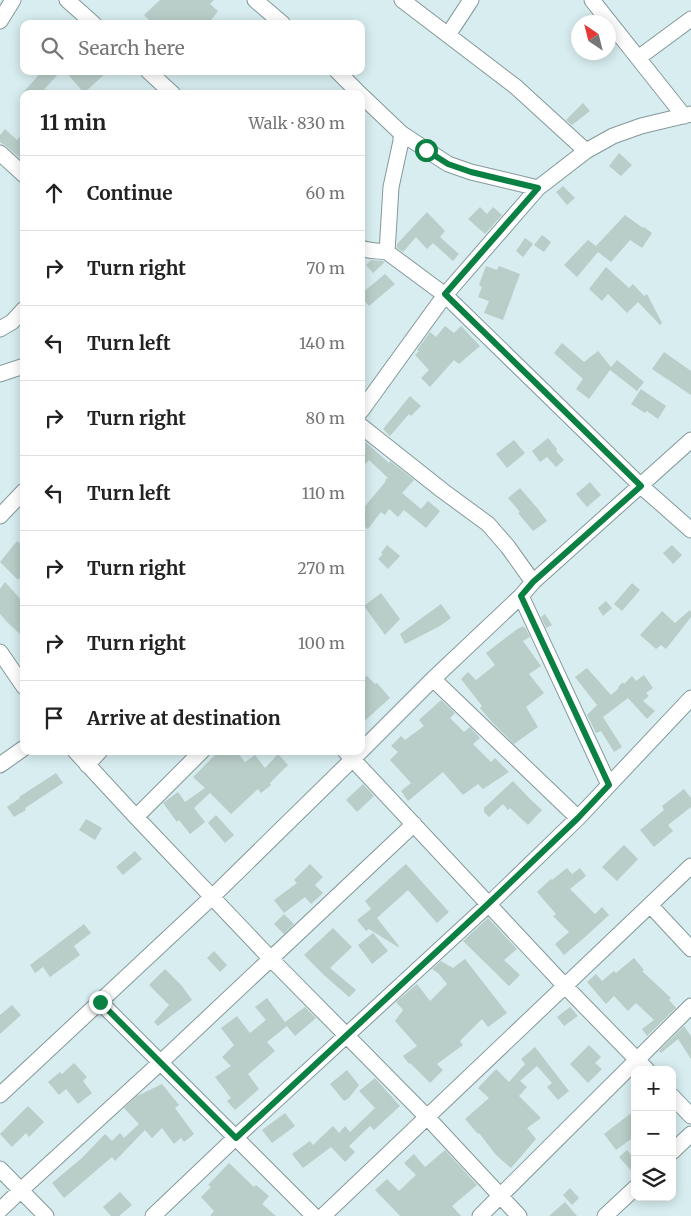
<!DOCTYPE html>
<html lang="en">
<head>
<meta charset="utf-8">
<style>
  :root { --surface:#fff; --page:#f2f2f2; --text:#222; --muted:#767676; --line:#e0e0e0 }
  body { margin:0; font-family:Merriweather,serif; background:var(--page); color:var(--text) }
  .controls { position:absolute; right:15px; bottom:15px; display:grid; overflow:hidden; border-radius:10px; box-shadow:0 2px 12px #0003 }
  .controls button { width:45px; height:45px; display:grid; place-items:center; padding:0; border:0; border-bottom:1px solid var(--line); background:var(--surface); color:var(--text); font:25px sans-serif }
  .compass { position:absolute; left:571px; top:15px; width:45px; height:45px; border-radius:50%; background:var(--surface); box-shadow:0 2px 12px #0003; rotate:325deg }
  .stop { position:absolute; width:15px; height:15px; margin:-11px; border:4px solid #0b8043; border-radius:50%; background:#fff }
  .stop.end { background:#0b8043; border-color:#fff; box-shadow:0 1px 5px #0008 }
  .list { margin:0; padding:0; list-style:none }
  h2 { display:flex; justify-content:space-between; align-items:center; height:65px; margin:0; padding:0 20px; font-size:21px }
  h2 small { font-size:16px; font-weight:400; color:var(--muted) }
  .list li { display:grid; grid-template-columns:32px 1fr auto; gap:15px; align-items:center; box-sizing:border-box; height:75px; padding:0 20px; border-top:1px solid var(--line) }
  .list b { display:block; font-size:19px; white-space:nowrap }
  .list em { font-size:16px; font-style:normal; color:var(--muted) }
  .icon { flex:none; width:28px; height:28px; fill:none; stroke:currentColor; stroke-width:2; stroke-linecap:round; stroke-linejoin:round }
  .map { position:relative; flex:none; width:691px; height:1216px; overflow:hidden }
  .search { position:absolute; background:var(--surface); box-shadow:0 2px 12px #0003; left:20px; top:20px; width:345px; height:55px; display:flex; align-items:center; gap:12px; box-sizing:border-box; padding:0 18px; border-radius:10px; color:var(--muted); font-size:19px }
  .panel { position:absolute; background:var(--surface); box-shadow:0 2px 12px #0003; left:20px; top:90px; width:345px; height:665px; border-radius:10px }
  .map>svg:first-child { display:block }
</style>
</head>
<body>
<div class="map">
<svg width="691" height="1216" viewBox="0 0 691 1216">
  <rect width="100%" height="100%" fill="#d7edef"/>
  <path fill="#b9cdc9" d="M160,0H214L210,4L218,11L208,24H153L144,15Z
    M42,71H61L40,94H22Z
    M65,71H108L84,93Z
    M583,103L590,111L572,125L566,120Z
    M5,129L17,140L24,132V162L6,146L0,142V135Z
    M619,153L632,165L621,176L609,166Z
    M563,186L575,198L567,205L556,192Z
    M480,207L487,214L493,207L502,215L485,234L468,219Z
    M427,212L445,231L440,237L459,254L453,261L433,243L427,249L416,237L403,252L397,248V244Z
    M625,215L643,228L644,227L652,233L642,248L630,240L611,262L598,252L577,277L564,265L588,240L596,246Z
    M542,235L551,242L544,252L534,245Z
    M525,238L533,244L523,257L516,251Z
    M371,260L383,261L385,262L373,273L366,265Z
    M486,266L497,270L499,266L520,274L503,320L484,313L489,301L478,297L482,287L479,285Z
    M606,267L629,288L633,284L644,296L647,294L662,323L660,325L638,302L627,313L608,294L602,301L589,289Z
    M385,274L395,284L369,306L361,297V294Z
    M445,326L454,333L461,326L480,346L459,364L454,360L430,387L421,378L429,370L415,355L419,351L417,350L430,332L436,337Z
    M562,343L584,362L598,351L611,367L617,360L644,382L637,391L610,370L589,399L576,389L583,379L554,353Z
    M664,352L691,371V395L652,369Z
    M641,389L666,406L658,419L647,411L645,413L631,404Z
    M410,396L421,406L411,416L409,414L390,436L383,429Z
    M361,438L389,463L390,461L414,480L402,493L421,509L428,501L440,511L426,528L404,510L398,517L389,509L385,515L381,512L368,529L361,524V511L386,481L385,480L388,478L369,460L361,469Z
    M548,438L557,449L556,451L564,460L556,467L547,457L540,462L532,451Z
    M514,440L525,453L507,468L496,454Z
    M590,482L601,495L587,507L576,494Z
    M520,488L538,509L547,521L533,531L518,513L520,512L508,498Z
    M17,541L24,546V549L20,554L24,558V572L18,580L0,562Z
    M387,545L400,556L388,569L378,559L383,554L381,553Z
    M672,545L682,555L673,564L663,553Z
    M5,582L24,603V638L7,622L0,614V589Z
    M632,583L640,590L622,611L614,604Z
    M381,593L400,619L385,635L364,606Z
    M606,601L612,608L603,616L598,608Z
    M441,604L451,618L440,626L405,644L400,634Z
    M690,610L691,612V617L666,649L661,645L656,649L640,635L662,611L675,623Z
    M545,614L552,625L546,628L541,617Z
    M523,626L524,628L525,627L530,637L523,641L541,666L529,674L544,693L526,707L538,727L514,744L490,720L480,708L482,706L461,679L468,672L476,680L495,665L486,653L516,630Z
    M587,668L611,695L619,688L618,687L623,682L624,684L632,676L636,681L644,675L653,688L646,693L649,696L643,701L655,711L647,719L628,698L603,717L622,747L614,752L601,731L596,733L587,715L597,705L575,677Z
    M367,676L375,684L377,683L390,698L361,724V681Z
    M441,700L455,713L450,718L464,732L470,727L480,738L473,744L491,762L495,758L509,772L483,789L478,784L463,795L443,772L408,801L401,791L411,783L390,760L398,752L391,746L401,736L405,740L424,726L419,720Z
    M219,751H236L245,762L255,755L265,768L278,754L288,765L270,783L271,785L261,793L258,789L231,814L210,793L194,808L205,822L190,834L179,820L177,822L163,803L178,792L185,802L205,788L193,777Z
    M56,773L63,783L25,808L26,810L14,817L7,807L20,798L19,797Z
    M513,781L530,799L542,810L528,825L510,808L508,810L503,804L489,817L484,812V808Z
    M363,784L374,796L357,812L346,800Z
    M684,789L691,798V807L668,825L673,831L654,847L640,830L664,810L662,806Z
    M216,815L234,835L225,843L208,823Z
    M86,819L102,828L95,840L79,830Z
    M624,845L638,859L617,881L602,867Z
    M135,851L142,859L123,875L116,867Z
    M310,864L323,877L315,885L323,893L311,904L305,897L284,913L274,900L297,883L294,880Z
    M406,864L449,912L437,923L408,890L377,918L399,946L398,947L369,929L366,931L357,920L371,909L365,901L399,870Z
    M567,868L572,874L580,868L586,876L570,889L595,914L602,907L609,915L585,937L564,955L555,944L569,932L553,916L556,914L537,892L551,879L552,880Z
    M284,914L294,924L284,934L274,924Z
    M488,918L517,949L504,960L520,975L509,986L463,941Z
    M84,924L91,933L74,946L80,955L50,977L43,967L35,973L30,965Z
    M333,928L352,947L330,968L356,990L349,997L325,976L304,955Z
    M373,933L388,951L372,964L358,945Z
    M214,951L227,965L220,972L207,958Z
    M634,958L644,970L642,971L671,998L669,1000L676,1008L647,1036L642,1029L654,1020L636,1003L628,1011L614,996L606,1004L587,982L596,974L602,981L614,971L616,973Z
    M465,959L507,1013L488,1027L482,1019L460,1041L463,1045L437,1064L443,1070L430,1083L410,1063L409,1064L403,1056L417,1046L395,1021L403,1010L396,1002L417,984L430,1001L447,984L439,974L432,969L441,961L453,968Z
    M165,969L182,986L192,1000L158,1026L154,1022L169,1005L149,985Z
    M267,998L285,1022L305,1007L316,1018L295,1036L287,1026L267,1042L275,1051L248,1074L259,1089L235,1110L227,1101L231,1098L215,1077L231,1066L222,1057L234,1045L221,1028L237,1016L250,1033L266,1020L255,1007Z
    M12,1005L21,1015L0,1034V1015Z
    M570,1007L578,1016L564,1026L557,1017Z
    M684,1026L691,1036V1059L678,1039L661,1053L659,1051Z
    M589,1045L601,1057L595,1063L602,1069L588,1083L570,1064Z
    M535,1047L569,1091L558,1100L547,1087L552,1083L537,1066L520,1081L527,1087L519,1096L541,1118L527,1128L536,1139L511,1168L496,1155L479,1133L478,1134L465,1119L489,1098L478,1088L496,1069L509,1082L525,1064L521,1059Z
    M74,1063L87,1077L83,1081L92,1093L78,1104L66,1089L59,1095L48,1082L60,1072L62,1074Z
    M347,1070L359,1085L349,1098L344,1101L330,1084Z
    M375,1078L400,1106L374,1130L370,1126L349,1146L355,1152L345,1162L331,1147L303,1168L292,1154L310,1141L313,1145L333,1126L339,1133L345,1126L350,1132L375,1108L359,1091Z
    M162,1084L179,1105L175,1108L194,1134L184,1142L181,1138L174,1144L162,1128L152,1138L145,1130L115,1161L112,1157L64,1198L52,1183L82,1158L105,1134L112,1141L120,1133L124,1138L139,1124L124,1108L137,1096Z
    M28,1106L44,1122L29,1137L26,1133L12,1147L0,1134Z
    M635,1110V1136L616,1150L604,1134Z
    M285,1113L295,1126L272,1143L262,1130Z
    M445,1150L477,1185L452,1206L461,1216H400L375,1190L387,1179L399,1191L416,1175L404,1163L414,1154L425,1167Z
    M627,1150L635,1160V1175L619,1157Z
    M229,1163L254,1187L256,1185L269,1196L262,1204L276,1216H210L214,1211L201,1197L211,1187L208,1185Z
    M570,1188L579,1198L572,1205L563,1195Z
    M120,1192L132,1205L119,1216H111L103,1207Z
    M565,1202L577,1216H549Z"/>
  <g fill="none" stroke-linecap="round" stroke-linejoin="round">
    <g stroke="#84989b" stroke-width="17">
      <path id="minor" d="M67,0L94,24
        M255,0L283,24
        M402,0L516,87L586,151
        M592,0L684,116
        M0,21L13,0
        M448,35L471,0
        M638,58L691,19
        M148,71L173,94
        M337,71L360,94
        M361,95L401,133V141L391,187L387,252
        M401,133L448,164L471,172L538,188
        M0,153L24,175
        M361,248C371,252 377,250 387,252L445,295L641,486L691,530
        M0,329L12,322L24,309
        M0,374L24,366
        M361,411L445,295L538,188L586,151L613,136L641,126L691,114
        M361,426L443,491L488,524L508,547L533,582
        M0,516L24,491
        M521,596L609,785
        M0,652L24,687
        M433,679L578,818
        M75,751L136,817L271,959L427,1117L519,1216
        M345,751L564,985L647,1070
        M361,751L433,679L521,596L533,582L691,440
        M0,765L24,748
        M87,765L100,751
        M136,817L202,751
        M650,905L691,949
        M100,1002L314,1216
        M0,1095L212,897L361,751
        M672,1096L691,1116
        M672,1152L691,1134
        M0,1169L46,1216
        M0,1210L21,1190L161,1062L414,824
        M153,1216L235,1138L489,904L578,818L691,698
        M323,1216L691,866
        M480,1216L691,1006
        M605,1216L635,1188"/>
    </g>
    <use href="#minor" stroke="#fff" stroke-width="15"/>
  </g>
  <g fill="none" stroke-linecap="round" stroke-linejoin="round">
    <path stroke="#0b8043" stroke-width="6" d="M100,1002L236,1138L488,904L578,818L609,785L521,596L533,582L641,486L445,294L538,188L471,172L448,164L426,150"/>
  </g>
</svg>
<div class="controls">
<button>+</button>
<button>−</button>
<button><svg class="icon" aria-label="layers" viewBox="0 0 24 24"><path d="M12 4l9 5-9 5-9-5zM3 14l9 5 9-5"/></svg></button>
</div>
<svg class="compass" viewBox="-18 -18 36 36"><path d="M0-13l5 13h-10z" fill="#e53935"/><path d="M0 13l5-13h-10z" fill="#767676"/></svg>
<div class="stop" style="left:426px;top:150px"></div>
<div class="stop end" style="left:100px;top:1002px"></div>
<div class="search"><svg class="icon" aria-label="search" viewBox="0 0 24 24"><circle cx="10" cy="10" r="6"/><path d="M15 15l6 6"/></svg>Search here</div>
<section class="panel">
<h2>11 min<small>Walk · 830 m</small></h2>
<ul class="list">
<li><svg class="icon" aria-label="ahead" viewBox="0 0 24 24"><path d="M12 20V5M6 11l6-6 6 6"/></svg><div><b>Continue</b></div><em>60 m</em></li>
<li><svg class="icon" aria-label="right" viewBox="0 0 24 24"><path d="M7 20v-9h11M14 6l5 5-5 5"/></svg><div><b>Turn right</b></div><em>70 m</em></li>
<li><svg class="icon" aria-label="left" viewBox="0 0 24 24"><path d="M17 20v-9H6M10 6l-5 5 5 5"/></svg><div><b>Turn left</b></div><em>140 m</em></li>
<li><svg class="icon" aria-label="right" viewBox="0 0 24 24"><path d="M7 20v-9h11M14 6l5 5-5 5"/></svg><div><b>Turn right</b></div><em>80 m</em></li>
<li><svg class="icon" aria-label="left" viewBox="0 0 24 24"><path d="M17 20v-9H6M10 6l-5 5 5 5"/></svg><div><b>Turn left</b></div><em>110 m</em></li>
<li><svg class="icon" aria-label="right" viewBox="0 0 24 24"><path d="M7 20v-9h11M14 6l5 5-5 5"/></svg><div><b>Turn right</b></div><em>270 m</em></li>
<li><svg class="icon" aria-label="right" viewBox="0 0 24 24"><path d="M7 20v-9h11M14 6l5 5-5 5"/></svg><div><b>Turn right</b></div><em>100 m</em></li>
<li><svg class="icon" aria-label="arrive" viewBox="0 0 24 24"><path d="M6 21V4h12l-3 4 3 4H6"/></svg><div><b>Arrive at destination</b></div></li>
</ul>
</section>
</div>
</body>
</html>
